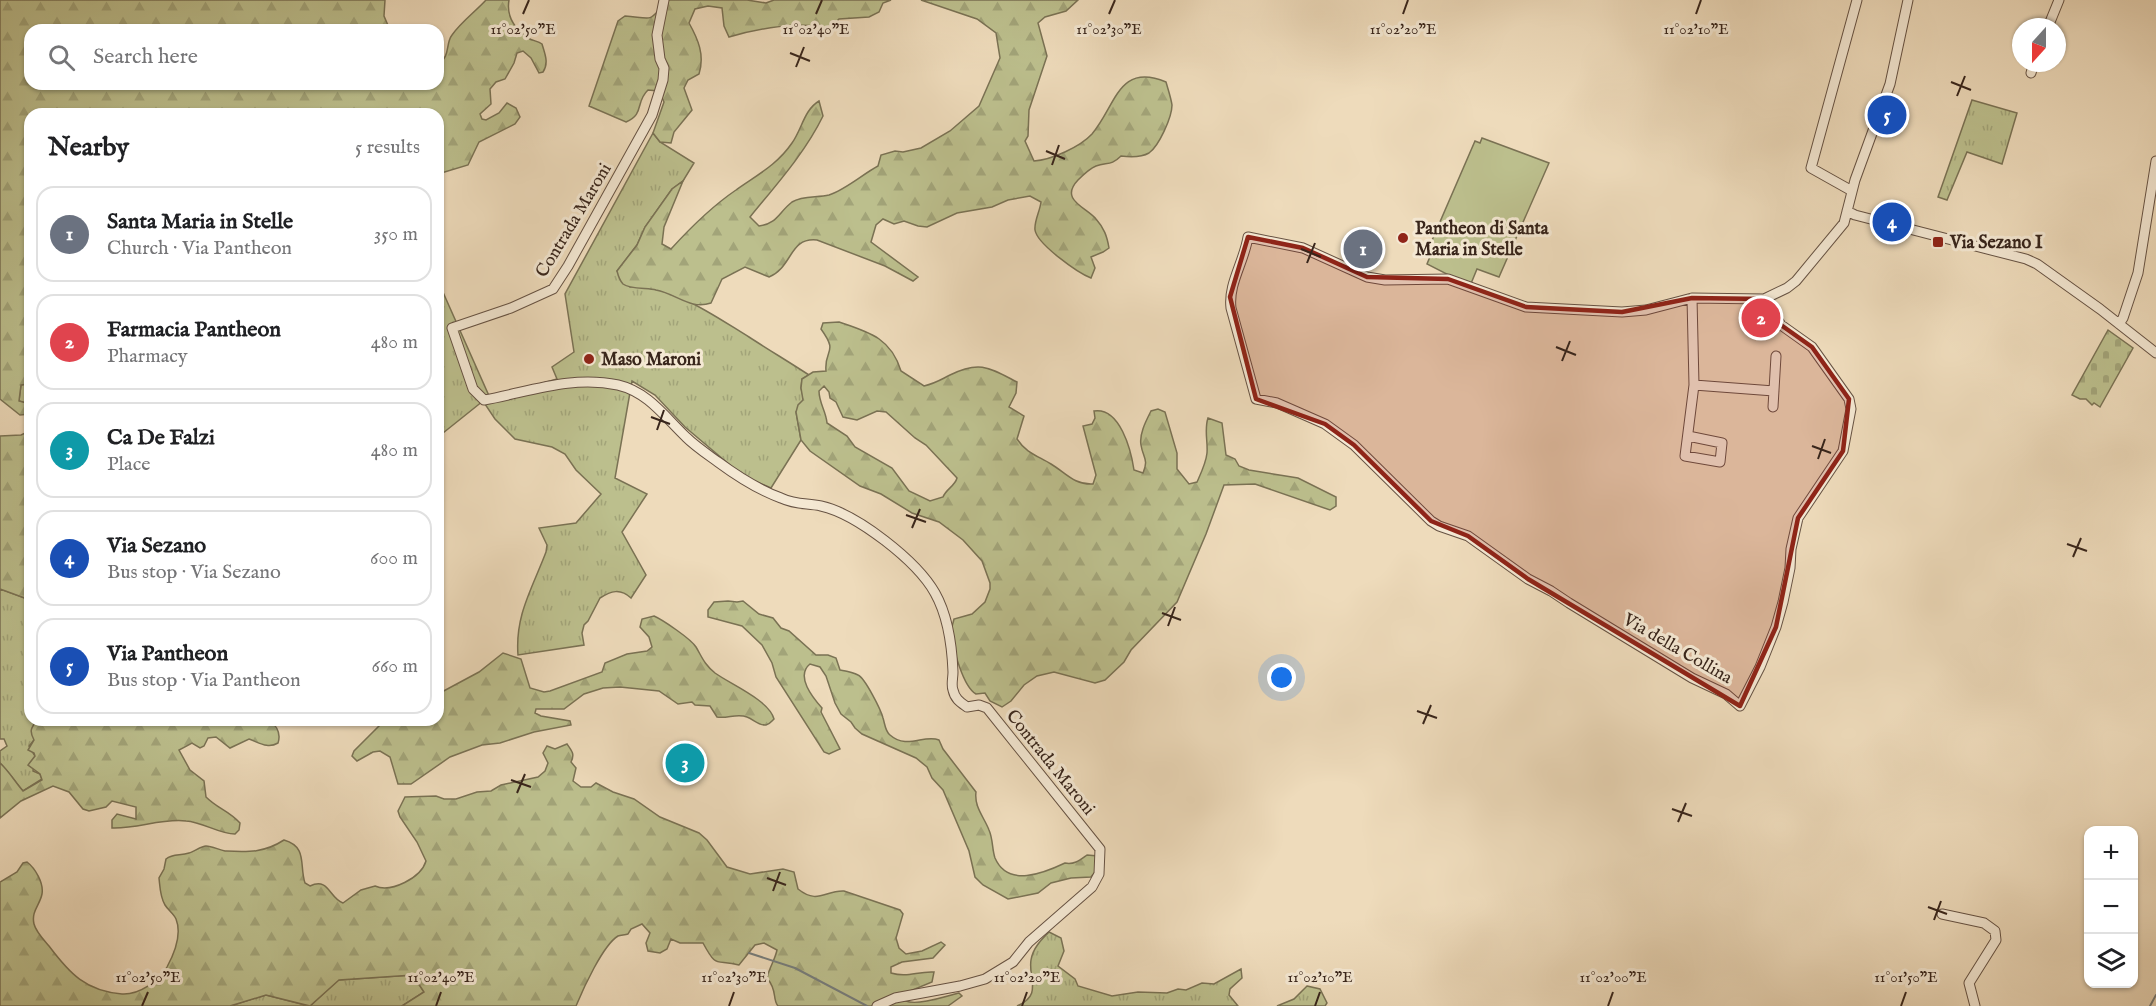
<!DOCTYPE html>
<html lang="en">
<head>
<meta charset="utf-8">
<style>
  :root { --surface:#fff; --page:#f2f2f2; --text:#202124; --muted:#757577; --line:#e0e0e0; --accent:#0f766e }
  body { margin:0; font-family:"IM FELL English",serif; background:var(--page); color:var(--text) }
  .controls { position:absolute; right:18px; bottom:18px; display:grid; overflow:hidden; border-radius:12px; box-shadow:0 2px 4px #0004 }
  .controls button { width:54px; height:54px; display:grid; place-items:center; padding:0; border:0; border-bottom:2px solid var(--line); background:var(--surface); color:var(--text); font:30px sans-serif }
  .compass { position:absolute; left:2012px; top:18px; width:54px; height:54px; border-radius:50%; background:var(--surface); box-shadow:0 2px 4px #0004; rotate:201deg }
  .you { position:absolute; left:1282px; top:678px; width:21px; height:21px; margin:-15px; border:4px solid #fff; border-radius:50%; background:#1a73e8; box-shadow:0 0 0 9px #1a73e833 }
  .badge { display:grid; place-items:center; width:39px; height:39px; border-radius:50%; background:var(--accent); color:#fff; font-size:20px; font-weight:700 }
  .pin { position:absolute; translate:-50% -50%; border:3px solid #fff; box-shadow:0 2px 6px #0006 }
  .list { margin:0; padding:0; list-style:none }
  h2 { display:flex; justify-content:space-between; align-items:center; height:78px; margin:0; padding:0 24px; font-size:26px }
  h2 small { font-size:20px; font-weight:400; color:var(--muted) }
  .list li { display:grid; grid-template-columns:39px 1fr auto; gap:18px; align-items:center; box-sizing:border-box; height:96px; margin:0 12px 12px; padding:0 12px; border:2px solid var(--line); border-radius:18px }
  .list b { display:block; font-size:22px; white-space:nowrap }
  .list p { margin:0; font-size:20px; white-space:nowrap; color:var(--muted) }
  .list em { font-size:20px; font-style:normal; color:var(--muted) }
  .icon { flex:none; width:33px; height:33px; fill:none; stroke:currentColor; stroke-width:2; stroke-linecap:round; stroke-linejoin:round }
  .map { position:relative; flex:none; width:2156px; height:1006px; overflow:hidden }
  .search { position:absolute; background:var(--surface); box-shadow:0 2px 4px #0004; left:24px; top:24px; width:420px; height:66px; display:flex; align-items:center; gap:15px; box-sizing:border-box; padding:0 21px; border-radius:18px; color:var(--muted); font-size:22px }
  .panel { position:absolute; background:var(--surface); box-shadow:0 2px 4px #0004; left:24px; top:108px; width:420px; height:618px; border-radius:18px }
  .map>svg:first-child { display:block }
</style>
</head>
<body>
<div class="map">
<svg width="2156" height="1006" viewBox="0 0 2156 1006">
  <defs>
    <pattern id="grass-tufts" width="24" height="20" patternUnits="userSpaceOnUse" patternTransform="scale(1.5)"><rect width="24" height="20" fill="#bcbf8d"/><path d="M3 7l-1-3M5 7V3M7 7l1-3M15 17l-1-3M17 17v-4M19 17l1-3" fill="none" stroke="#a2a479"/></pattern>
    <pattern id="forest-firs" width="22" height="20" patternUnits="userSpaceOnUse" patternTransform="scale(1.5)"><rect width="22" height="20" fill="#bcbf8d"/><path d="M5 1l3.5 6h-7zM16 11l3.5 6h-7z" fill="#a2a479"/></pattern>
    <pattern id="cemetery-stones" width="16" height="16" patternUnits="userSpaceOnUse" patternTransform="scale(1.5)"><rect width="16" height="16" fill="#bcbf8d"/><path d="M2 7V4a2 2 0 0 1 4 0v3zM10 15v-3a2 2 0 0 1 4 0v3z" fill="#a2a479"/></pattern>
  </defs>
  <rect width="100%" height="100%" fill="#eedbbb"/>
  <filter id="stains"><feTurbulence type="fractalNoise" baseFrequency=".00333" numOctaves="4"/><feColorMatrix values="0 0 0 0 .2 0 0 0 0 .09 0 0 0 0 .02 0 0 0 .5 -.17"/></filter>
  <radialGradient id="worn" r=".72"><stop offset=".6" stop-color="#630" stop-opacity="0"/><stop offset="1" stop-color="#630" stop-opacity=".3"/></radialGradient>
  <path fill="url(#grass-tufts)" stroke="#7a7254" stroke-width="1.5" d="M1972,100L2017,113L2002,164L1967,152L1947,200L1938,197Z
    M653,133L660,142L694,163L683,181L672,189L645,227L637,245L617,271L630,287C671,284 716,317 749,337C769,350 789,362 809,375L802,379L801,388L804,400L796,412L801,440L771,488L743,476L685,427L655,395L632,381L615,478L647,494L622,532L646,575L631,598C620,588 611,591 600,598L588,621L584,625L582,633L584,645L518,655C515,615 532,589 546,552L547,545L539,528L576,523L601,494L576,470L565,454L552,447L515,439L495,419L483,401L438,437V281L490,398L557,379L552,367L574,352L565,294Z
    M28,383L30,384V404L19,401L21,385Z
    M0,589L30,600V697L26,703L30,707V720H37L34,740L29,746L35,756L33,771L40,774L42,779L23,791C15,782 9,772 0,763V751L7,746L4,739H0Z
    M1049,932L1061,938L1064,951L1058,966L1075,979L1078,986L1112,996L1138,992L1167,993L1178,989L1186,990L1202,983L1214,984L1241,969L1242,978L1230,989L1229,995L1238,1006H1017C1043,995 1028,979 1031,960C1033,948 1041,940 1049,932Z
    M413,975L424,992L402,1006H310L338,980Z
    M1307,986L1320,989L1327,1003L1325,1006H1277L1294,999Z
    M266,995L309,1006H230Z"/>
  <path fill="url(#forest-firs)" stroke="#7a7254" stroke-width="1.5" fill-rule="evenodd" d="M0,0H385L384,16L390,30H30V84H438V63C451,57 445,44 452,35C461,22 475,12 486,0H509C506,17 515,29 528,38C533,41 538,41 542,44C545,54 549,63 543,72L539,73L531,58L523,51L517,53L514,63L505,79L496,82L490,89L491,104L480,114L482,119L486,120L499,113L507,103L516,108L520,117L515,124L479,142L468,165L438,174V114H283C276,108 269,108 263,114H30V384L21,385L19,401L30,404V414L20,415L0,399Z
    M669,0H747L766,3L774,0H891L883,3L879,12L869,17L839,19L829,29C802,20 756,29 729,37L724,26L722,8L708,6L695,9L689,23C698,39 705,55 699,74L688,80L684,88L692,110L674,132L671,143L660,142L653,133L664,102L659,91L648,90C635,102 645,114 626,122L589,106L618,21L625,16C658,19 646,22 669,0Z
    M921,0H1078L1066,11L1045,17L1038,23L1047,56L1029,110L1028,136L1025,141L1034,161C1051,160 1080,147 1092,134C1116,106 1118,62 1166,82C1168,89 1171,98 1172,105C1172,117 1159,146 1149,153C1142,157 1129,157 1121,156C1111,166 1107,162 1096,166C1091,168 1082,176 1078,180C1059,200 1086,207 1096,219C1104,228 1107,236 1109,248L1103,252L1091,257L1095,268L1091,278C1078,273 1037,244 1035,230C1034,221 1040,211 1041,202L1030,196L1008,200L992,207L957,213L927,227L918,226L904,221L894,224L883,219L876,225L871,242L918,277L913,281L885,266L817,240C789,237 793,267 769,277L745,267L722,279L711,303C690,310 677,294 656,290C648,288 629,289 623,284C620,281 618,275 617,271L637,245L645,227L672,189L683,181L664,227L662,244L671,249C691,227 711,207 736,190C757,175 777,165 792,143C802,129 804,110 819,101L823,116C805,153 776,185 750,217L759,226C777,224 779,212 792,202C803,195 817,198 829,195C845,190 863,174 878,166L881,155L895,151L903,152L921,148L950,131L979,106L1000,58L996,33L977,19Z
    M839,322C869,332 891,338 901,371L924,386C936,383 940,380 950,375C980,360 990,368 1017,382L1016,393L1009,407L1024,416L1017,439C1026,453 1038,456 1051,464C1066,473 1074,485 1093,484L1096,475L1083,426L1092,424L1095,418L1094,411C1120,407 1131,450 1134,470L1143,473C1149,459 1143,458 1141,445C1139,434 1146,421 1151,411L1158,409L1165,412L1177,453V469L1189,484L1197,482C1201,473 1206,463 1207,453C1208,441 1204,430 1208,418L1222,423L1226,455L1235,459L1239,466L1249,470L1298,478L1336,497V506L1330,510L1255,484L1224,485L1206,534L1177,602L1131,650L1124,662L1105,680L1095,683L1054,672L1037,676L1024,685L1011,701L1002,707L990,701L985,693L976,694C963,687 953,648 951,633C951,628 953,624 954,619L972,614L985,602L990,589V583L982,561L963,540L939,522L912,513L881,494L860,486L810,451L801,440L796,412L798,405L803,400L801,388L802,379L813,372L826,371C824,348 839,354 821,329L823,323ZM824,386L829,392L830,398L836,402L843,417L857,420L877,411L886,412L915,438L926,445L957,478C955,486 946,489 943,497L930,501L909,491L892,468L855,447L847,436L827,423C826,411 819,403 819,391Z
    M30,431V600L0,589V436L21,435Z
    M728,601L737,602L743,601L759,614L773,618L781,628L789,631L816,655H828L836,658L840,670C846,671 853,672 858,675C865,678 881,710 883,718C885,724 885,731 890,735C907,750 924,734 939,740L943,749L976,792C974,807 984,817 989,830C993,839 992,849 995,858C1008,888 1044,873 1065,863C1074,865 1080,860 1087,855L1098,856V868L1091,877L1071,878L1051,883L1038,893L1008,899L983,885L975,877L969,851L943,790L932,778L927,767L916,758L862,734L855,728L851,722L841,714L835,703L826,676L820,667L810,664C795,676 813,698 822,708L821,712L840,749L829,754L824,752L776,677L772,663L762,645L742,626L708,617V610L714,602Z
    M654,616C663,620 691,639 696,647C702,657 704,664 715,673C730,684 769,700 774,719C771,722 770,724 766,725C759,726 753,719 747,717C737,713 727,719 717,717L710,706L695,705L692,702L678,704L659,691L620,687L603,688L584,694L564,709H536L535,713L541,716L570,721L571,725L534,732L500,743L482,745L450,757L411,784H398L390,757L380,751L373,752L357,761L352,756L354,751L385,720H438V694L479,672L503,653L521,659L530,688L544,692L550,691L602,672L605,663L627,654L647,651L652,647L649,637L640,627L642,619Z
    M37,720H269C277,726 281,734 278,743C268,749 260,743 249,739L230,748L216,737L208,738L204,746L200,748L192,743L179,750L190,770L204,781L206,797C218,809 228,810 240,823L239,830L235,834C219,834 203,822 186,821C162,818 137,829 112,828V820L117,814L136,819V807L112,801L106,807L89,811L83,809L69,792L53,786L21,801L0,818V763C9,771 15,782 23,791L42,780L40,774L28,765L35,756L34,753L28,750L34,740C29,731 31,728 37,720Z
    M567,744C572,751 575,754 571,762L576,768L573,781L581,787H591L596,783L613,792L634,799L660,817L699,833L707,840L727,867L750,874L783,869L794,872L798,889C818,905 825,890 844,891L900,910L903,914L896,938L899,948L906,954L922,951L941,942L945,945L933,958L902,962L891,967V973C908,978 917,971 934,972L932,982L910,991L906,1001C917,1006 947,996 959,993L962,996L948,1006H778C772,999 778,991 767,978C769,968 775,960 777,950L764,943L755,945L739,965C715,959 717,969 703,943H680L671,939L667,949L660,953L648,951L646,943L650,933L642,924L631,929L628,934C625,935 621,935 618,936C603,945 583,989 576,1006H402L424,992L413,975L339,980L310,1006L266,995L230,1006H0V882L17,872L23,863L27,862C35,868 44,883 42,894C40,905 31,911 34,924C36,932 44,940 49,946C70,974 86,991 122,994C139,995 159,981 167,967C174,954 182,934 176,919C174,914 168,910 165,905C160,897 160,887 159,878L164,869L166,859C173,853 180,856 189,853C194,852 201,846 206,846C212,846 219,850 225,851C248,852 264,853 284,840C308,847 299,865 305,883L310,886C329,877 329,898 343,903L361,890L375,886C391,893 421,878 426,861L417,842L400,817L398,811L405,797L436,796L444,799H456L477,792L491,791L501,785L538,777L545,771L548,763L543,753L547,746L555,749Z"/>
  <path fill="url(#cemetery-stones)" stroke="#7a7254" stroke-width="1.5" d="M2108,330L2133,348L2100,407L2094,403L2092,405L2086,399H2080L2072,395Z"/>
  <path fill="#bcbf8d" stroke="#7a7254" stroke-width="1.5" d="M1482,138L1549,163L1499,277L1477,269L1470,286L1427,264L1434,247L1430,245L1475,141L1480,143Z"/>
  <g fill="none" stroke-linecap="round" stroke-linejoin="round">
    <path stroke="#767d7c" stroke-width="2" d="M749,953L795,968L867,1006
      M2150,1006L2156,995"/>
    <g stroke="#665243" stroke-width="11">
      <path id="minor" d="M664,0L657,35L660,59L664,68L663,80L652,115L568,266L553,289L511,308L452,328L473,389L484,400C529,392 571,375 618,385C648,392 665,417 686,437C695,446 707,454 718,462C737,476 759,490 781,498C796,505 806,503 821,506C857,514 917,561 935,593C948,616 952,646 953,672C953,678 951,685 953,690C955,699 960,702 967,707L979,705L987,708L1100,849L1099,874L1092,887L1029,942L1013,962L985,979L960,986L895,998L877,1006
        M2048,27L2059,0
        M2031,73L2034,63
        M1852,191L1811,168L1857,0
        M1847,211L1855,215L2026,259L2037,264L2100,309L2156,353
        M1764,299L1781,325L1812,347L1849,399L1851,409L1843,451L1798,518L1791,549L1790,568L1783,602L1776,627L1760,667L1740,706L1726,694L1692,678L1569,603L1551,591L1528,579L1468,536L1439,526L1431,521L1354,445L1325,424L1277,403L1256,399L1231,308C1228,284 1244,262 1248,237L1303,248L1367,277L1385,280L1448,279L1526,307L1622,312L1646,310L1692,298L1764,299L1787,288L1796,281L1844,223L1855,180L1890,84L1908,0
        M2119,324L2123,318L2138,273L2156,161
        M1694,385L1774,391
        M1773,407L1776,356
        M1688,436L1722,443L1720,462L1685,456L1694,385L1692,298
        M1942,914L1984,923L1995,931L1996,940L1969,983L1975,1006"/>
    </g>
    <use href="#minor" stroke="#f4e8d3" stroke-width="9"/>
  </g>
  <path fill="#8f2418" fill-opacity="0.2" stroke="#8f2418" stroke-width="4.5" stroke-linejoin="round" d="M1248,237L1303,248L1367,277L1448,279L1526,307L1622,312L1692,298L1764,299L1781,325L1812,347L1849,399L1843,451L1798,518L1776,627L1740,706L1528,579L1468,536L1431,521L1354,445L1325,424L1256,399L1230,297Z"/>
  <path fill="none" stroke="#38251b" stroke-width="2" d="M523,14L529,0M816,14L822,0M1109,14L1115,0M1403,14L1408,0M1696,14L1701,0M790,53L810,61M796,67L804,47M1951,82L1971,90M1957,96L1965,76M1046,151L1065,159M1052,165L1059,145M1301,249L1321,257M1307,263L1315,243M1556,347L1576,355M1562,361L1570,341M651,417L670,424M657,430L664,410M1812,446L1831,453M1818,459L1825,439M906,515L926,522M912,528L920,509M2067,544L2087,551M2073,557L2081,538M1162,613L1181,620M1168,626L1175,607M1417,711L1437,718M1423,724L1431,705M511,780L531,787M517,793L525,774M1672,809L1692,816M1678,822L1686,803M767,878L786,885M773,891L780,872M1928,907L1947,914M1934,920L1941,901M142,1006L148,992M436,1006L441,992M729,1006L734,992M1022,1006L1027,992M1315,1006L1320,992M1608,1006L1613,992M1901,1006L1906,992"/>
  <g fill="#8f2418" stroke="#f4e8d3" stroke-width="2">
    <circle cx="1403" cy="238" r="6"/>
    <rect x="1932" y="236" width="12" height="12" rx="3"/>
    <circle cx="589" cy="359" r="6"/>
  </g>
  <g text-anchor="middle" stroke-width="6" stroke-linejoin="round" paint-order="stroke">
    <g font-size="18" fill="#38251b" stroke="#f4e8d3">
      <text transform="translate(573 220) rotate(-59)" y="6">Contrada Maroni</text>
      <text transform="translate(1678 648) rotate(30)" y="6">Via della Collina</text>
      <text transform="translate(1051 762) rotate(51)" y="6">Contrada Maroni</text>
    </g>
    <g font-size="18" font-weight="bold" fill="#38251b" stroke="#f4e8d3" text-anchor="start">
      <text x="1415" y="234">Pantheon di Santa<tspan x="1415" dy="21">Maria in Stelle</tspan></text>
      <text x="1950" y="248">Via Sezano I</text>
      <text x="601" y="365">Maso Maroni</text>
    </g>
  </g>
  <g font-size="15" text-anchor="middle" fill="#38251b" stroke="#f4e8d3" stroke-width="6" stroke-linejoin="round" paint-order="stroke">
    <text x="523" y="34">11°02'50"E</text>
    <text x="816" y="34">11°02'40"E</text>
    <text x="1403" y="34">11°02'20"E</text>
    <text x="1696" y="34">11°02'10"E</text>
    <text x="1109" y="34">11°02'30"E</text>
    <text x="148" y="982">11°02'50"E</text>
    <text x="441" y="982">11°02'40"E</text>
    <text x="734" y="982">11°02'30"E</text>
    <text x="1027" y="982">11°02'20"E</text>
    <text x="1320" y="982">11°02'10"E</text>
    <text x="1613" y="982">11°02'00"E</text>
    <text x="1906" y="982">11°01'50"E</text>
  </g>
  <rect width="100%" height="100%" filter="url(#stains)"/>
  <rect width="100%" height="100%" fill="url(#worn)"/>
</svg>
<div class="controls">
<button>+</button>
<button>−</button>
<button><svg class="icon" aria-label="layers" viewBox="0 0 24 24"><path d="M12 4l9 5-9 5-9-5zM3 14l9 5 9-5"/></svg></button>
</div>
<svg class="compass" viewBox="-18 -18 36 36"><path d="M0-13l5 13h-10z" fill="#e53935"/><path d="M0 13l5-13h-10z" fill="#757577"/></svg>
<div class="you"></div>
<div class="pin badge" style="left:1363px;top:249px;background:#6b7280">1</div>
<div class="pin badge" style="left:1761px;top:318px;background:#e0444e">2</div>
<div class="pin badge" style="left:685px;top:763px;background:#0f9aa8">3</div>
<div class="pin badge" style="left:1892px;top:222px;background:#1a4fb4">4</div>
<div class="pin badge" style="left:1887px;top:115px;background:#1a4fb4">5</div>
<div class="search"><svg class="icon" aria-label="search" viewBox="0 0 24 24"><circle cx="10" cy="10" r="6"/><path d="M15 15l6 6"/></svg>Search here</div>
<section class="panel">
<h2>Nearby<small>5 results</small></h2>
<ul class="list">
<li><span class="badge" style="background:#6b7280">1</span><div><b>Santa Maria in Stelle</b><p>Church · Via Pantheon</p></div><em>350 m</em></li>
<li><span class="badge" style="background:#e0444e">2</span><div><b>Farmacia Pantheon</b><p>Pharmacy</p></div><em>480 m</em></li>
<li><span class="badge" style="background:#0f9aa8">3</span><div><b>Ca De Falzi</b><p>Place</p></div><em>480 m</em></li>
<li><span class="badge" style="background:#1a4fb4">4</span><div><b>Via Sezano</b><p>Bus stop · Via Sezano</p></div><em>600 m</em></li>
<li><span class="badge" style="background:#1a4fb4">5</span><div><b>Via Pantheon</b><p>Bus stop · Via Pantheon</p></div><em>660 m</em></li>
</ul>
</section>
</div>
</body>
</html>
